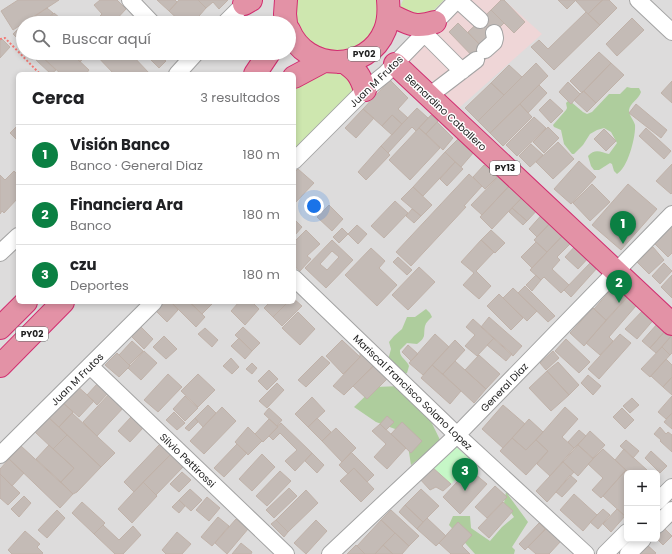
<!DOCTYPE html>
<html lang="es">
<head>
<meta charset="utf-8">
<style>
  :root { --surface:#fff; --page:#f2f2f2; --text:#202124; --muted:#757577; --line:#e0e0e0; --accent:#0b8043 }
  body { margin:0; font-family:Poppins,sans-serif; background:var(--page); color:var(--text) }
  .controls { position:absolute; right:12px; bottom:12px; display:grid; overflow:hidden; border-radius:6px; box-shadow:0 2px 6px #0003 }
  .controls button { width:36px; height:36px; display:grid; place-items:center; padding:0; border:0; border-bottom:1px solid var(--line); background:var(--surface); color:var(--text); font:20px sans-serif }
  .you { position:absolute; left:314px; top:206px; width:14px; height:14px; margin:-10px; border:3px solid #fff; border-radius:50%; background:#1a73e8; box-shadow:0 0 0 6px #1a73e833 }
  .badge { display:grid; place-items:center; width:26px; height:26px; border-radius:50%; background:var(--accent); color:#fff; font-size:13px; font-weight:700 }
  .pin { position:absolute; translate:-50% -33px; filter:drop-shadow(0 1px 2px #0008) }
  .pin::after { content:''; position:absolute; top:21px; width:14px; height:12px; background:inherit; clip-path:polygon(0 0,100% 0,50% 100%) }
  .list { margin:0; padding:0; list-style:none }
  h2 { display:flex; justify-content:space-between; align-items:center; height:52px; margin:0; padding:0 16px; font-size:17px }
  h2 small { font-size:13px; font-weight:400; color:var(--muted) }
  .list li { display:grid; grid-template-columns:26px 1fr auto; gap:12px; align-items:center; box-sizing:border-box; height:60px; padding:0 16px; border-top:1px solid var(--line) }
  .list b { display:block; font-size:15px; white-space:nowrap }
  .list p { margin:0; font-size:13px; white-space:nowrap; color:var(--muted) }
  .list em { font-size:13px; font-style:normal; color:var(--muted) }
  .icon { flex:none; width:22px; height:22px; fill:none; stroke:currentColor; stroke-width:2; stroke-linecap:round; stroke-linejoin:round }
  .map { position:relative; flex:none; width:672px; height:554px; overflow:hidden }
  .search { position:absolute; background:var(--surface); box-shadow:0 2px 6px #0003; left:16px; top:16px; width:280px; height:44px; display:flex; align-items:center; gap:10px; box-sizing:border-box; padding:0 14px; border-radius:22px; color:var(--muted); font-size:15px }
  .panel { position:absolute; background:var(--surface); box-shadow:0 2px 6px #0003; left:16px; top:72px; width:280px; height:232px; border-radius:6px }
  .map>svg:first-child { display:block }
</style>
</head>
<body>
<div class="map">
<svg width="672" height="554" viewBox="0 0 672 554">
  <rect width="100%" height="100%" fill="#efece6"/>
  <path fill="#dddcdc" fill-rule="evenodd" d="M0,0H672V554H0ZM23,23H289V53H23ZM18,74H294V302H18ZM627,473H657V539H627Z"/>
  <path fill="#efd6d7" d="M465,0H504L542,34L459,108L407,58Z"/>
  <path fill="#cee7af" d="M295,0H380L381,13L373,37L352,52L327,53L305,40L294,16Z
    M403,0H444L429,15L413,16L400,7Z
    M338,71L349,73L357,87L294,149V90L320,75Z"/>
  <path fill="#aecd9d" d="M627,87L631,88H639L641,92C639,99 630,103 629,110C629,116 634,120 635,125C636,136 628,168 617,174L614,171L612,164L610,163L599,170H594L591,166L588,156C595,148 601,152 609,154L617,143L611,132L604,128L597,130L590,134L583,145L574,154H572L564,144L561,130L554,127L553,125L566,110L567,108L566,103L568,101H570L583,112L587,114L592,112L609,94H620Z
    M426,309L430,313L432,317C429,320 426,322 425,326C423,335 427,337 417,344L407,343L400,350C399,357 407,360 409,366L407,373L405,374L388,360L391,349L389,342L394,336L402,329L407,317H415Z
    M402,386L426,411L441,442L411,465L406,433L376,422L354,407L375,387Z
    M506,492L528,522L512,547L515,550L514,554H475L449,525L453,516H470L471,528L490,541L502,527L514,517L504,503Z"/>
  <path fill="#c6f7c7" d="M454,445L473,462L451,484L432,467Z"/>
  <path fill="#c4bbb6" stroke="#c0b2a9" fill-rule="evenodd" d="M18,0H59L13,30L1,11Z
    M100,0H117L126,9L113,23H103L98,18L102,14L94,5Z
    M157,0H175L177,2L169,11Z
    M179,0H198L206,8L193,23H182L169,11Z
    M198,0H228L219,9L213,2L206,8Z
    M501,0H504L525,22L514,33L491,10Z
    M558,0H576L567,9Z
    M576,0H603L588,14L576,1Z
    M602,0H609L617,8L600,25L588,14Z
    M47,8L53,13L44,23H25Z
    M491,10L504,23L481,46L468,32Z
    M586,12L600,25L554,70L531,47L539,40L548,49Z
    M54,13L66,23H45Z
    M199,16L205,21L204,23H193Z
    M632,18L644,30L617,56L606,44Z
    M458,23L490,55L480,64L449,32Z
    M23,24V44L13,34Z
    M2,39L10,47L0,58V41Z
    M599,52L611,63L582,93L570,81Z
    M32,53H42L40,55L56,70L51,74L36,60L37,59Z
    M42,53H71L89,70L86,74H61L40,55Z
    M71,53H88L80,62Z
    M94,53H107L113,59L119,53H130L150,74H114Z
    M144,53H167L162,58L166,61L159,68Z
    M536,63L548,76L490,133L478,121Z
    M611,63L624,75L596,103L584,91Z
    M509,65L522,77L504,95L491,83Z
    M390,80L408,98L398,109L408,118L402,124L392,115L382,126L363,109Z
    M672,81V103L661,93Z
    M568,82L580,94L571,104L559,92Z
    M491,83L504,95L478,121L465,108Z
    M539,85L547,93L528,113L520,104Z
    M583,91L596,103L587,112L574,100Z
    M550,99L563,111L551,123L539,110Z
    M520,104L532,117L503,146L490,133Z
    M636,104L667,130L661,138L629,113Z
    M417,108L428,118L416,131L412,127L388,153L381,146Z
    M363,109L374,118L356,138L345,128Z
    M392,115L402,124L392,135L382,126Z
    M431,115L438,121L426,134L419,128Z
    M534,117L546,128L517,156L506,145Z
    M437,122L453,138L443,150L426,134Z
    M18,125V141L10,133Z
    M548,127L559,138L544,153L533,142Z
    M419,128L440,148L410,180L389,160Z
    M646,128L671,151L664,159L639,136Z
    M604,129L616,141L606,151L594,139Z
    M459,138L474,152L461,167L445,152Z
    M558,142L574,159L553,179L536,162Z
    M531,144L543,155L530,167L519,156Z
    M381,146L390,155L366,180L358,172Z
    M445,152L455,162L423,196L413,187Z
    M579,161L596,177L571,204L554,189Z
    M455,162L463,169L447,186L440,179Z
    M672,164V193L671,194L656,181Z
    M484,165L497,177L485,189L473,177Z
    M298,169L314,183L294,204V173Z
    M14,171L18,175V198L4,213L2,211L0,214V175L5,180Z
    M469,174L482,186L464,206L466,207L411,266L396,252Z
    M501,174L511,184L482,215L471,205Z
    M511,184L524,195L492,229L480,217Z
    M592,184L610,202L590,221L573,203Z
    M628,184L657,209L621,250L592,225Z
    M413,187L432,205L421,216L401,199Z
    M527,193L541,206L527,221L512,208Z
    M395,201L408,213L384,238L371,226Z
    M329,205L343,219L332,231L317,217Z
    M512,208L527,221L523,225L509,212Z
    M412,209L421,216L414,223L406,216Z
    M545,211L554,219L537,237L529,229Z
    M294,219L302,227L295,235H294Z
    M554,219L567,231L547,252L534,240Z
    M357,225L367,234L358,244L348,234Z
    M672,226V253L668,257L654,243Z
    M342,228L348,234L339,243L333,237Z
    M306,230L320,244L307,256L311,259L300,271L294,266V247L295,245L294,242Z
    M491,230L505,243L495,253L481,240Z
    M566,232L574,240L557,257L560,260L552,269L569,285L561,293L544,277L541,280L530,270Z
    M332,240L353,260L326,288L305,268ZM332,251L339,257L327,270L320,264Z
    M481,240L494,252L476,271L491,286L479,299L463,285L474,273L461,262Z
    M536,242L547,252L532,268L521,257Z
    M578,243L591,255L578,269L565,257Z
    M653,247L664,260L649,274L637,262Z
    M371,248L385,261L379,268L397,285L377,306L345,275Z
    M398,257L412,270L407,275L393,262Z
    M592,261L598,267L571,297L564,290Z
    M664,263L672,271L660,284L652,276Z
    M419,267L435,282L408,310L392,295Z
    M536,275L541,280L532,291L526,285Z
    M672,275V298L661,287Z
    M615,285L628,296L606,320L594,309Z
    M525,286L555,316L548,322L518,293Z
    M513,288L537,311L527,321L503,298Z
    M633,291L642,299L609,337L613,341L600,355L586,343Z
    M499,294L523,318L511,330L487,306Z
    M294,299L302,306L282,326L273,317L288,302H294Z
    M161,302H171L178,310L167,322L154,309Z
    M171,302H190L205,317L196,327Z
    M193,302H212L213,303L202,314L191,304Z
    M239,302H252L259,309L245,325L231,311Z
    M270,302H288L273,317L264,308Z
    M646,307L656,317L637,339L625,329Z
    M593,308L606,320L584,346L570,333Z
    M298,312L315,329L300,345L282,328Z
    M489,317L522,346L513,356L481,327Z
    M473,319L494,338L477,356L465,346L475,335L466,327Z
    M658,323L666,330L650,348L642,341Z
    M140,326L153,339L144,349L131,336Z
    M243,327L260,343L252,351L235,335Z
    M205,328L218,340L212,347L198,334Z
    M666,330L672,335L656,353L650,348Z
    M435,334L449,347L423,375L409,363Z
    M620,334L631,343L599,379L588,369Z
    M672,335V353L670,355L662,347Z
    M164,336L177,349L166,359L153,347Z
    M239,338L252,351L245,359L231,346Z
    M494,338L512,354L506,361L487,345Z
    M566,339L590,362L579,373L555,351Z
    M342,340L360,357L343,374L326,356Z
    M455,340L465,350L443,374L432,365Z
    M132,341L143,351L129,365L119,355Z
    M408,345L418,354L411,361L402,352Z
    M662,347L670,355L650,377L641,369Z
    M144,351L157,363L141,380L128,368Z
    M553,351L559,358L546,370L540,363Z
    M117,353L130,366L119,377L105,365Z
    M360,353L373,366L344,395L333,386L360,357Z
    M479,355L500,374L486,389L465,370Z
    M322,356L330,363L306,387L298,380Z
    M231,358L239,367L232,374L223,366Z
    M666,359L672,365V377L663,387L651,376Z
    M455,361L486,389L474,403L443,374Z
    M558,362L579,385L569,395L547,371Z
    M252,363L257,368L252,374L246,369Z
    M375,365L388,378L367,399L353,386Z
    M432,365L461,391L450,404L421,378Z
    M269,370L278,379L267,390L258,381Z
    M547,371L569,395L551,411L529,388Z
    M168,374L182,387L158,412L144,400Z
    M198,374L215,390L198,407L181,391Z
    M588,375L601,386L593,395L581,383Z
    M672,377V395L663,387Z
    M277,383L284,390L267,408L259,401Z
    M97,384L108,393L97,405L87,395Z
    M76,385L94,401L79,417L61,401Z
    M111,392L125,406L97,436L83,422Z
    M185,396L198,408L185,421L173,409Z
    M672,396V413L666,419L658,412Z
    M312,397L325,411L308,427L295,414Z
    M632,398L639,405L630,413L623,406Z
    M61,401L73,412L59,427L47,416Z
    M208,405L216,413L203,427L195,418Z
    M503,405L525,424L503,448L482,429Z
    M222,407L236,421L204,454L190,441Z
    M565,407L578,419L562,437L574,448L550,476L537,464L548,451L536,440Z
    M269,408L282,420L277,426L264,414Z
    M622,408L634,420L625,429L613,417Z
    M174,412L185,423L177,430L166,420Z
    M72,413L115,453L101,467L59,427Z
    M672,413V429L664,422Z
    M387,416L394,422L386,430L380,424Z
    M131,417L143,428L130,442L118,431Z
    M49,418L67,435L53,449L35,432Z
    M195,418L198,422L189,431L185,428Z
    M317,418L331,432L322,441L308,427Z
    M269,419L278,427L263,442L255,434Z
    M529,419L543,432L526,450L512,438Z
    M402,422L422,441L411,453L391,434Z
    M281,423L312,453L295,471L285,461L297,450L280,433L273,440L269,436Z
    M380,424L406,448L387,469L374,457L386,444L372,431Z
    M248,427L262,441L248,455L235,442Z
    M660,427L666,434L668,432L672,435V452L660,441L661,440L654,434Z
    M336,428L356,448L342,462L322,441Z
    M579,430L586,436L574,448L568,442Z
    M590,431L605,445L593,458L578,445Z
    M67,435L101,467L77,492L73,494L61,482L74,468L53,449Z
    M512,438L526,450L536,440L548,451L526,475L500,451Z
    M626,440L639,451L633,458L620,446Z
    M160,444L171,454L134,492L124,482Z
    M237,444L247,453L224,477L214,468Z
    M49,445L74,468L61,482L36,459Z
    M578,445L593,459L578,476L563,462Z
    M21,446L73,494L60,508L9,459Z
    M603,449L626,470L601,498L592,490L603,478L588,464Z
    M624,449L647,470L644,473H629L615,460Z
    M651,451L667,466L660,473L645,458Z
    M351,452L374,475L367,482L354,468L348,474L339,465Z
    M312,453L324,465L317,473L305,461Z
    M171,454L184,466L156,495L143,482Z
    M262,454L275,467L252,491L239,479Z
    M9,459L24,473L12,486L0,474V469Z
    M563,462L574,472L547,502L536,491Z
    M432,467L451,484L443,491L436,487L430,490L419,478Z
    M354,468L374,489L361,502L340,481Z
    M469,469L487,484L460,514L443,497Z
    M626,470L629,473H627V514L625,516L603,496Z
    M280,471L291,481L267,506L256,496Z
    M182,472L191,480L179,492L170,484Z
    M0,474L20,493L8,505L0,498Z
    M570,475L577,481L562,497L556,492Z
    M143,482L157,496L132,523L118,509Z
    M495,486L507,497L487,518L475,507Z
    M289,488L297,496L274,518L266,510Z
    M190,489L202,500L191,511L179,500Z
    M421,489L439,506L423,522L405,505Z
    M306,490L318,503L288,532L276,520Z
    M574,494L597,515L583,531L560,510Z
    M24,496L31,503L19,517L11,509Z
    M207,497L220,508L209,521L196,510Z
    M179,500L185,506L179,513L172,507Z
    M82,502L105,523L94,534L72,513Z
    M503,502L513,511L489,538L478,528Z
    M405,505L423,522L417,529L399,512Z
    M603,509L610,515L598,529L590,522Z
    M617,509L625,516L611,532L603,524Z
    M57,510L65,518L47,538L38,530Z
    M391,510L419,536L409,546L381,520Z
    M218,517L229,526L212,546L201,537Z
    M427,518L446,536L436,546L417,529Z
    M236,519L248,529L227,554L215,543Z
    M276,520L288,532L284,537L271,524Z
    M316,520L327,531L306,554L294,543Z
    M381,520L395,533L375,554H365L357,546Z
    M458,522L472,535L462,546L470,554H451L439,543Z
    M539,523L545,529L525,550L519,544Z
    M103,525L119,540L133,526L141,535L123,554H115L94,534Z
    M663,527L672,536L663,545L657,539V534Z
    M547,528L561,541L549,554H536L528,547Z
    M25,531L40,544L37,547L43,553L42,554H12L8,550Z
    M177,532L191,544L182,554H166L162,550Z
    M395,533L409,546L402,554H393L383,545Z
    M241,543L252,552L251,554H232Z
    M645,543L656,553L655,554H634Z
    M356,545L365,554H347Z
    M383,545L393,554H375Z"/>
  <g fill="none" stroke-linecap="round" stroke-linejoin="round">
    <g stroke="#a3a3a3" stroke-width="18">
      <path id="minor" d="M130,0L152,23
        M458,0L480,20
        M638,0L672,32
        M225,23L248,0
        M424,33L462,71
        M485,50L494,42L495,38L494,33
        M177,74L196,53
        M429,96L476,60
        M294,161L365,90L385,74L457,0
        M0,253L18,236
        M294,278L457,435L586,554
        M90,366L286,554
        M0,455L154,302
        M657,502L672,487
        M657,525L672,510
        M330,554L457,435L672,214
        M605,554L627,532
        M628,554L643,539"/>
    </g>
    <g stroke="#d22e70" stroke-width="24">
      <path id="highway" d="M286,0L285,14L286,23
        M244,4L251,0
        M389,14C408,23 414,29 435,22
        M289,30C306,72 368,73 385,30C389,20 389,11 388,0
        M344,62C357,71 360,75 365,90
        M395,64L672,324
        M255,74L269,53
        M294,77L324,61
        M0,328L26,302
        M0,366L63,302"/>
    </g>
    <path stroke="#f37974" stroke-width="2" stroke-dasharray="2 2" stroke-linecap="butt" d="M0,39L5,38L40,74"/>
    <use href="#minor" stroke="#fff" stroke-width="16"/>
    <use href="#highway" stroke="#e392a6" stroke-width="22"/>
  </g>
  <g text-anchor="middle" stroke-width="3" stroke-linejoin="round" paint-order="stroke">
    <g fill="#fff" stroke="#626262" stroke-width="1">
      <rect x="348" y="47" width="32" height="14" rx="3"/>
      <rect x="490" y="161" width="30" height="14" rx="3"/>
      <rect x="16" y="327" width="32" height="14" rx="3"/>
    </g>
    <g font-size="9" font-weight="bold" fill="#1f1f1f">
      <text x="364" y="57">PY02</text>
      <text x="505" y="171">PY13</text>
      <text x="32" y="337">PY02</text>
    </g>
    <g font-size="10" fill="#1f1f1f" stroke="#fff">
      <text transform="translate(376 81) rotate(-44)" y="4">Juan M Frutos</text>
      <text transform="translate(446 112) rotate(43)" y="4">Bernardino Caballero</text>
      <text transform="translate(77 379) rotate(-45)" y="4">Juan M Frutos</text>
      <text transform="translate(504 387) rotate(-46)" y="4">General Diaz</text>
      <text transform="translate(413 392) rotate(44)" y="4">Mariscal Francisco Solano Lopez</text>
      <text transform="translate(188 460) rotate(44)" y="4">Silvio Pettirossi</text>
    </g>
  </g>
</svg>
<div class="controls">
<button>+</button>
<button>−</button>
</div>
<div class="you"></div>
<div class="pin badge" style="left:623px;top:244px">1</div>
<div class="pin badge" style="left:619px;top:303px">2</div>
<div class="pin badge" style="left:465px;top:491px">3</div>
<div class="search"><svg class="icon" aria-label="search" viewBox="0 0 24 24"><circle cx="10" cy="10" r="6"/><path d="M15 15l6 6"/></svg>Buscar aquí</div>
<section class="panel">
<h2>Cerca<small>3 resultados</small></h2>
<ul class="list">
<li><span class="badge">1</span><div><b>Visión Banco</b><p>Banco · General Diaz</p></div><em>180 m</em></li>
<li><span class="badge">2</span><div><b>Financiera Ara</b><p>Banco</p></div><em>180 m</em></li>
<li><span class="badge">3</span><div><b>czu</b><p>Deportes</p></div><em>180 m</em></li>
</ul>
</section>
</div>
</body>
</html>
